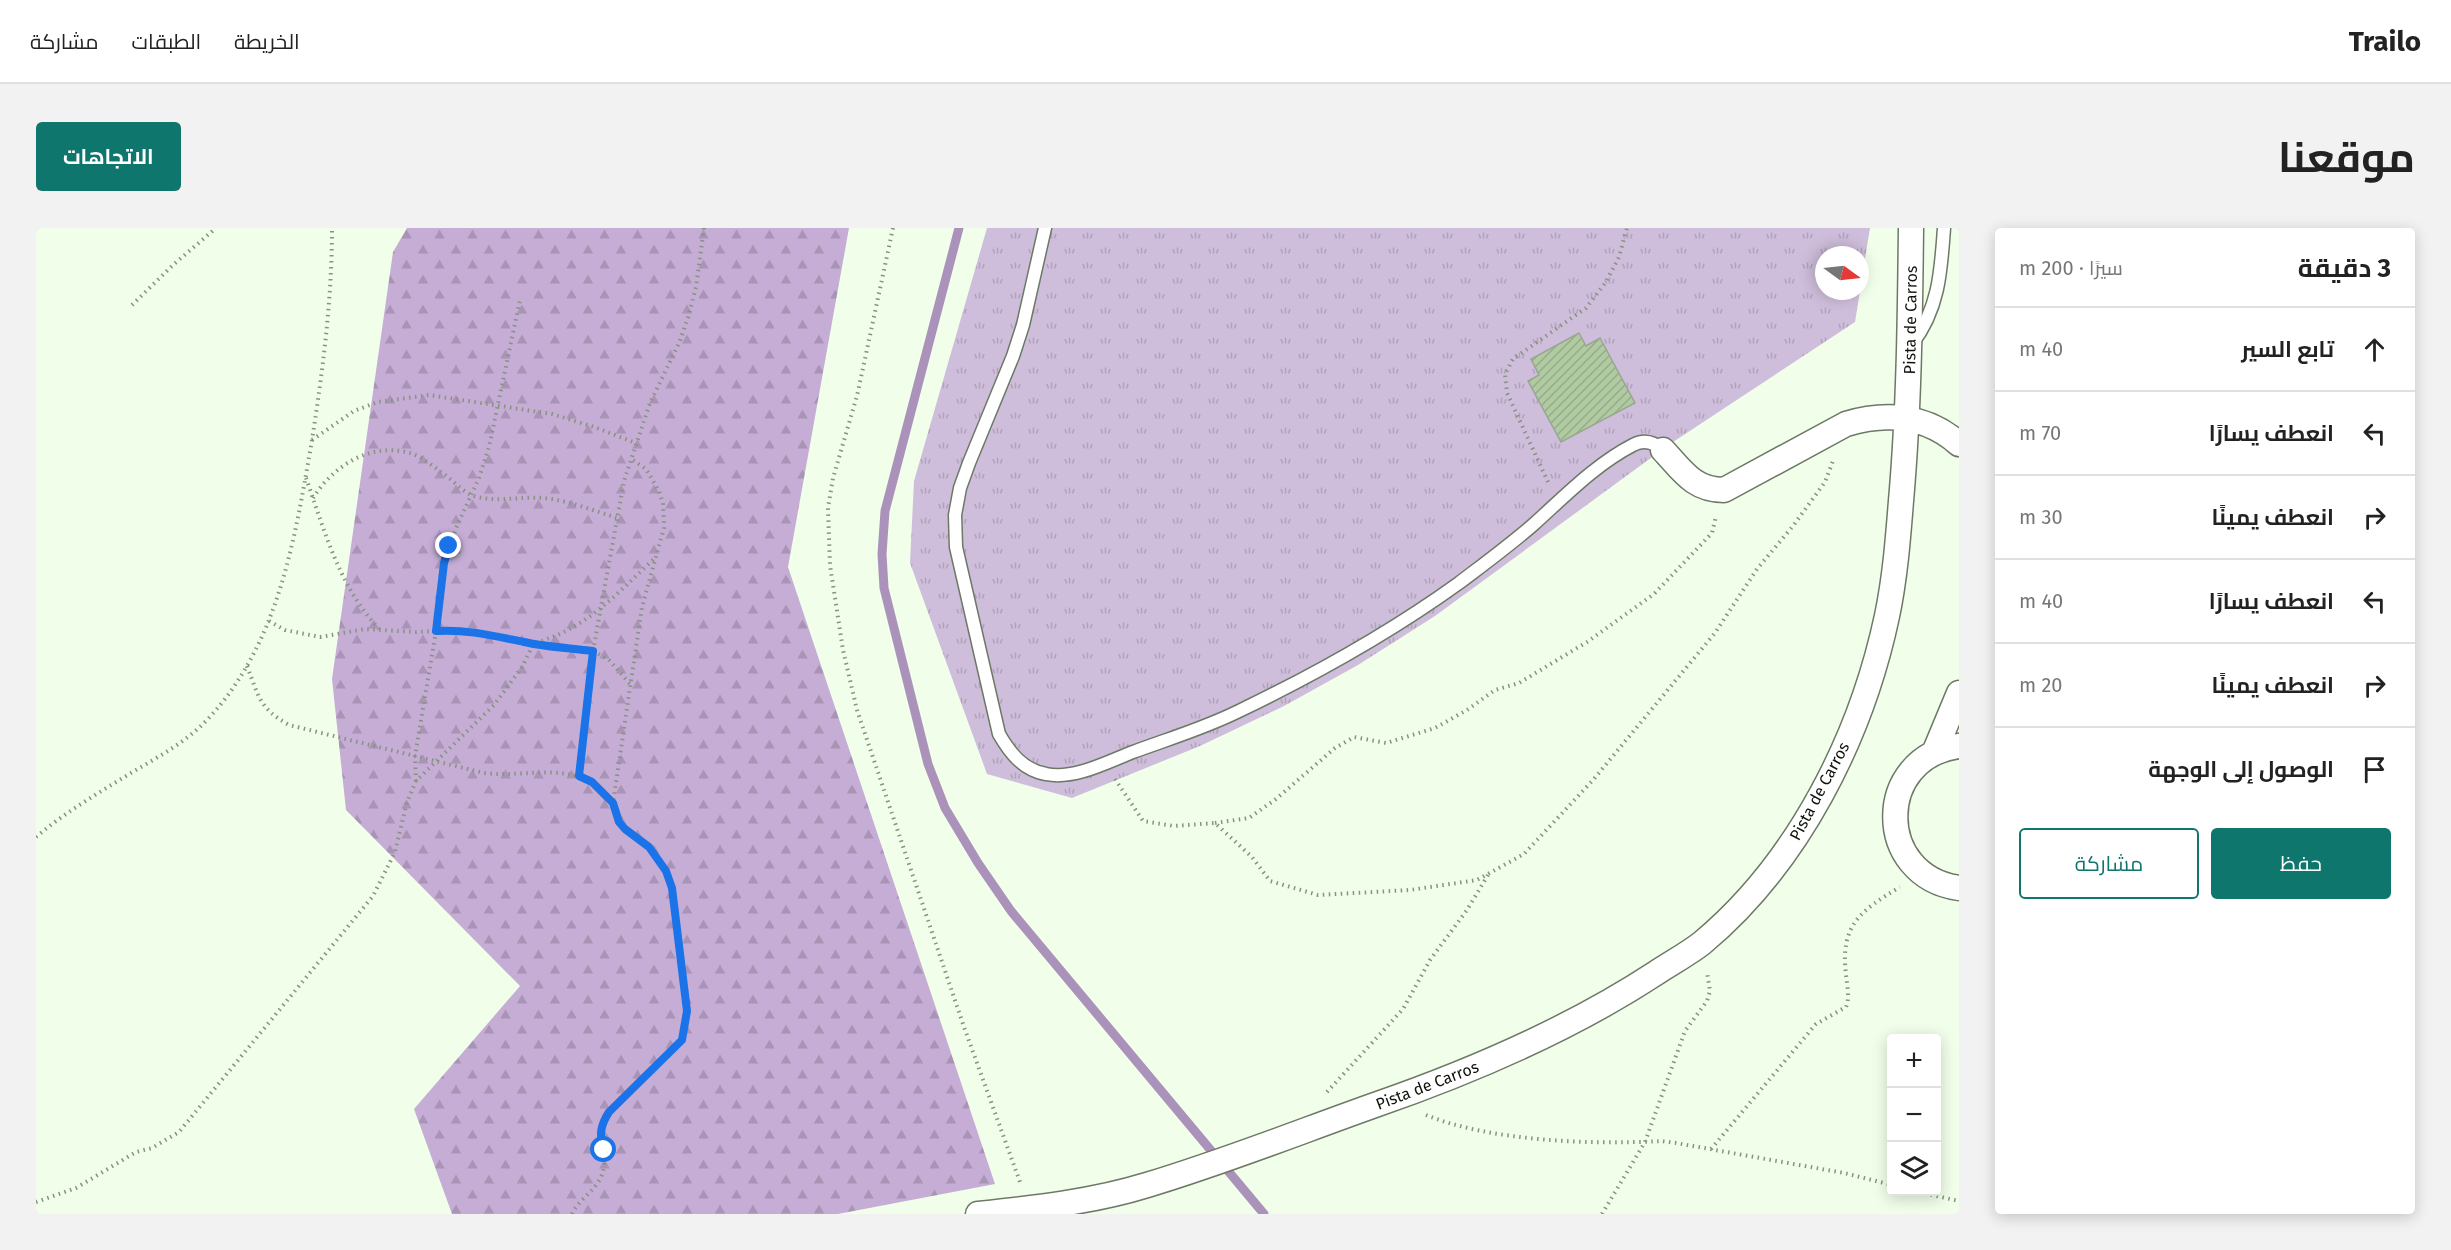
<!DOCTYPE html>
<html lang="ar">
<head>
<meta charset="utf-8">
<style>
  :root { --surface:#fff; --page:#f2f2f2; --text:#222; --muted:#767676; --line:#e0e0e0; --accent:#0f766e }
  body { margin:0; font-family:"Fira Sans",Cairo,sans-serif; background:var(--page); color:var(--text); direction:rtl }
  .controls { position:absolute; right:18px; bottom:18px; display:grid; overflow:hidden; border-radius:6px; box-shadow:0 3px 15px #0003 }
  .controls button { width:54px; height:54px; display:grid; place-items:center; padding:0; border:0; border-bottom:2px solid var(--line); background:var(--surface); color:var(--text); font:30px sans-serif }
  .compass { position:absolute; left:1779px; top:18px; width:54px; height:54px; border-radius:50%; background:var(--surface); box-shadow:0 3px 15px #0003; rotate:105deg }
  .stop { position:absolute; width:18px; height:18px; margin:-14px; border:4px solid #1a73e8; border-radius:50%; background:#fff }
  .stop.end { background:#1a73e8; border-color:#fff; box-shadow:0 2px 6px #0008 }
  .list { margin:0; padding:0; list-style:none }
  h2 { display:flex; justify-content:space-between; align-items:center; height:78px; margin:0; padding:0 24px; font-size:26px }
  h2 small { font-size:20px; font-weight:400; color:var(--muted) }
  .list li { display:grid; grid-template-columns:39px 1fr auto; gap:18px; align-items:center; box-sizing:border-box; height:84px; padding:0 24px; border-top:2px solid var(--line) }
  .list b { display:block; font-size:22px; white-space:nowrap }
  .list em { font-size:20px; font-style:normal; color:var(--muted) }
  .actions { display:flex; gap:12px; padding:18px 24px }
  .actions a { flex:1; padding:14px 0; border:2px solid var(--accent); border-radius:6px; text-align:center; font-size:21px; color:var(--accent) }
  .actions .main { background:var(--accent); color:#fff }
  .icon { flex:none; width:33px; height:33px; fill:none; stroke:currentColor; stroke-width:2; stroke-linecap:round; stroke-linejoin:round }
  .map { position:relative; flex:none; width:1923px; height:986px; overflow:hidden; direction:ltr; border-radius:6px }
  header { display:flex; align-items:center; gap:36px; box-sizing:border-box; height:84px; padding:0 30px; background:var(--surface); border-bottom:2px solid var(--line) }
  header strong { font-size:28px }
  nav { display:flex; gap:33px; margin-inline-start:auto; font-size:21px }
  .intro { display:flex; align-items:center; justify-content:space-between; box-sizing:border-box; height:144px; padding:0 36px }
  h1 { margin:0; font-size:42px }
  .button { padding:15px 27px; border-radius:6px; background:var(--accent); color:#fff; font-size:21px; font-weight:700 }
  main { display:flex; gap:36px; padding:0 36px }
  aside { flex:1; background:var(--surface); border-radius:6px; box-shadow:0 3px 15px #0003 }
  .map>svg:first-child { display:block }
</style>
</head>
<body>
<header>
<strong>Trailo</strong>
<nav><a>الخريطة</a><a>الطبقات</a><a>مشاركة</a></nav>
</header>
<div class="intro"><h1>موقعنا</h1><a class="button">الاتجاهات</a></div>
<main>
<aside>
<h2>3 دقيقة<small>سيرًا · 200 m</small></h2>
<ul class="list">
<li><svg class="icon" aria-label="ahead" viewBox="0 0 24 24"><path d="M12 20V5M6 11l6-6 6 6"/></svg><div><b>تابع السير</b></div><em>40 m</em></li>
<li><svg class="icon" aria-label="left" viewBox="0 0 24 24"><path d="M17 20v-9H6M10 6l-5 5 5 5"/></svg><div><b>انعطف يسارًا</b></div><em>70 m</em></li>
<li><svg class="icon" aria-label="right" viewBox="0 0 24 24"><path d="M7 20v-9h11M14 6l5 5-5 5"/></svg><div><b>انعطف يمينًا</b></div><em>30 m</em></li>
<li><svg class="icon" aria-label="left" viewBox="0 0 24 24"><path d="M17 20v-9H6M10 6l-5 5 5 5"/></svg><div><b>انعطف يسارًا</b></div><em>40 m</em></li>
<li><svg class="icon" aria-label="right" viewBox="0 0 24 24"><path d="M7 20v-9h11M14 6l5 5-5 5"/></svg><div><b>انعطف يمينًا</b></div><em>20 m</em></li>
<li><svg class="icon" aria-label="arrive" viewBox="0 0 24 24"><path d="M6 21V4h12l-3 4 3 4H6"/></svg><div><b>الوصول إلى الوجهة</b></div></li>
</ul>
<div class="actions"><a class="main">حفظ</a><a>مشاركة</a></div>
</aside>
<div class="map">
<svg width="1923" height="986" viewBox="0 0 1923 986">
  <defs>
    <pattern id="grass-tufts" width="24" height="20" patternUnits="userSpaceOnUse" patternTransform="scale(1.5)"><rect width="24" height="20" fill="#cfbedb"/><path d="M3 7l-1-3M5 7V3M7 7l1-3M15 17l-1-3M17 17v-4M19 17l1-3" fill="none" stroke="#b1a2bb"/></pattern>
    <pattern id="forest-firs" width="22" height="20" patternUnits="userSpaceOnUse" patternTransform="scale(1.5)"><rect width="22" height="20" fill="#c6add5"/><path d="M5 1l3.5 6h-7zM16 11l3.5 6h-7z" fill="#a994b6"/></pattern>
    <pattern id="building-hatch" width="6" height="6" patternUnits="userSpaceOnUse" patternTransform="scale(1.5)"><rect width="6" height="6" fill="#b0caa1"/><path d="M-1 1l2-2M0 6l6-6M5 7l2-2" fill="none" stroke="#96ad89"/></pattern>
  </defs>
  <rect width="100%" height="100%" fill="#f1ffea"/>
  <path fill="url(#grass-tufts)" d="M951,0H1834L1824,61V27H1788V63H1824L1819,94L1634,216L1399,388L1322,437L1248,478L1164,518L1036,570L951,546L874,335L878,253Z"/>
  <path fill="url(#forest-firs)" d="M371,0H813L752,339L959,956L802,986H416L378,881L484,758L310,582L296,451L357,24Z"/>
  <g fill="none" stroke-linecap="round" stroke-linejoin="round">
    <path stroke="#ab92ba" stroke-width="9" d="M923,0L849,283L846,326L848,360L892,536L909,580L942,635L975,683L1228,986"/>
  </g>
  <path fill="url(#building-hatch)" stroke="#99a692" stroke-width="1.5" d="M1543,105L1550,118L1564,110L1599,175L1525,214L1492,153L1503,147L1495,131Z"/>
  <g fill="none" stroke-linecap="round" stroke-linejoin="round">
    <g stroke="#6d7966" stroke-width="15">
      <path id="service" d="M1009,0L987,97L977,128L933,235L924,260L919,287L920,319L963,506C974,525 987,542 1010,546C1038,552 1071,534 1097,524C1132,511 1169,500 1203,483C1278,447 1355,404 1423,355C1448,336 1474,317 1498,296C1529,268 1560,236 1597,217C1608,211 1618,214 1627,222
        M1876,116C1903,81 1905,43 1908,0"/>
    </g>
    <g stroke="#6d7966" stroke-width="27">
      <path id="minor" d="M1627,222C1646,242 1657,262 1688,262L1810,196C1850,184 1890,187 1923,216
        M1923,518C1838,529 1838,648 1923,660
        M1898,525L1923,465
        M942,986C998,980 1056,974 1111,957C1188,934 1263,904 1339,877C1437,843 1533,802 1620,745C1635,735 1652,726 1666,715C1762,635 1825,510 1851,388C1859,350 1862,311 1865,273C1873,182 1874,91 1875,0"/>
    </g>
    <path stroke="#889283" stroke-width="4" stroke-dasharray="1.5 4.5" stroke-linecap="butt" d="M857,0L821,168L797,250L792,280L794,337L807,422L821,482L928,799L984,954
      M96,77L137,37L180,0
      M276,212L318,183L342,174L393,167L516,186L558,199L600,215
      M270,250C289,304 303,358 343,401
      M1512,254L1471,165L1469,146L1477,131L1550,80L1570,54L1583,29L1591,0
      M277,270C297,238 334,214 374,225C384,228 396,237 405,244C416,251 426,264 438,268C461,275 484,268 507,270C532,272 558,283 582,290
      M233,393L249,402L284,409L329,401L380,404L417,402L451,405L488,415L557,423L573,432L594,456
      M211,438C223,469 223,480 253,497L448,545C499,551 537,528 576,574
      M543,548L557,423L588,253L614,175L643,115L652,90L660,59L668,0
      M1079,551L1107,593L1138,598L1179,595L1216,629L1234,653L1282,667L1374,662L1441,652L1488,626L1557,552L1679,405L1721,341L1757,298L1789,254L1797,233
      M380,553L379,528L400,403L408,335L420,300L443,250L453,219L484,72
      M1179,595L1213,590L1240,571L1299,520L1318,509L1350,515L1399,500L1431,482L1459,462L1483,455L1551,414L1618,366L1676,305L1680,288
      M0,609C27,586 59,567 90,548C118,531 148,516 171,492C243,416 259,310 276,212C287,141 296,71 296,0
      M1291,864L1367,781L1394,732L1431,682L1452,647
      M1390,887C1454,913 1555,917 1625,913L1640,915L1808,945L1856,957
      M1675,921L1780,796L1810,779C1814,769 1811,757 1810,747C1804,697 1824,683 1864,659
      M1883,964L1923,973
      M0,974L40,960L100,924L116,920L143,904L337,668L359,624L371,574L380,553L458,477L486,439L498,415C550,402 581,365 619,330
      M536,986C542,972 559,963 565,949C576,923 555,913 573,884L646,812L651,783L636,660C631,645 624,630 612,618C596,601 581,603 577,575L606,379L628,300L627,275L623,263L610,241L595,231
      M1566,986L1609,914L1649,803L1671,773L1674,763L1671,744"/>
    <use href="#service" stroke="#fff" stroke-width="12"/>
    <use href="#minor" stroke="#fff" stroke-width="24"/>
  </g>
  <g fill="none" stroke-linecap="round" stroke-linejoin="round">
    <path stroke="#1a73e8" stroke-width="8" d="M413,318L408,335L400,403C431,401 458,408 488,414C510,419 534,420 557,423L543,548L556,554L577,575L583,594L589,601L613,619L630,643L636,660L651,783L646,812L573,884C564,898 563,907 568,922"/>
  </g>
  <g text-anchor="middle" stroke-width="5" stroke-linejoin="round" paint-order="stroke">
    <g font-size="16" fill="#0f140d" stroke="#fff">
      <text transform="translate(1874 92) rotate(-89)" y="6">Pista de Carros</text>
      <text transform="translate(1783 563) rotate(-62)" y="6">Pista de Carros</text>
      <text transform="translate(1391 857) rotate(-21)" y="6">Pista de Carros</text>
    </g>
  </g>
</svg>
<div class="controls">
<button>+</button>
<button>−</button>
<button><svg class="icon" aria-label="layers" viewBox="0 0 24 24"><path d="M12 4l9 5-9 5-9-5zM3 14l9 5 9-5"/></svg></button>
</div>
<svg class="compass" viewBox="-18 -18 36 36"><path d="M0-13l5 13h-10z" fill="#e53935"/><path d="M0 13l5-13h-10z" fill="#767676"/></svg>
<div class="stop" style="left:568px;top:922px"></div>
<div class="stop end" style="left:413px;top:318px"></div>
</div>
</main>
</body>
</html>
